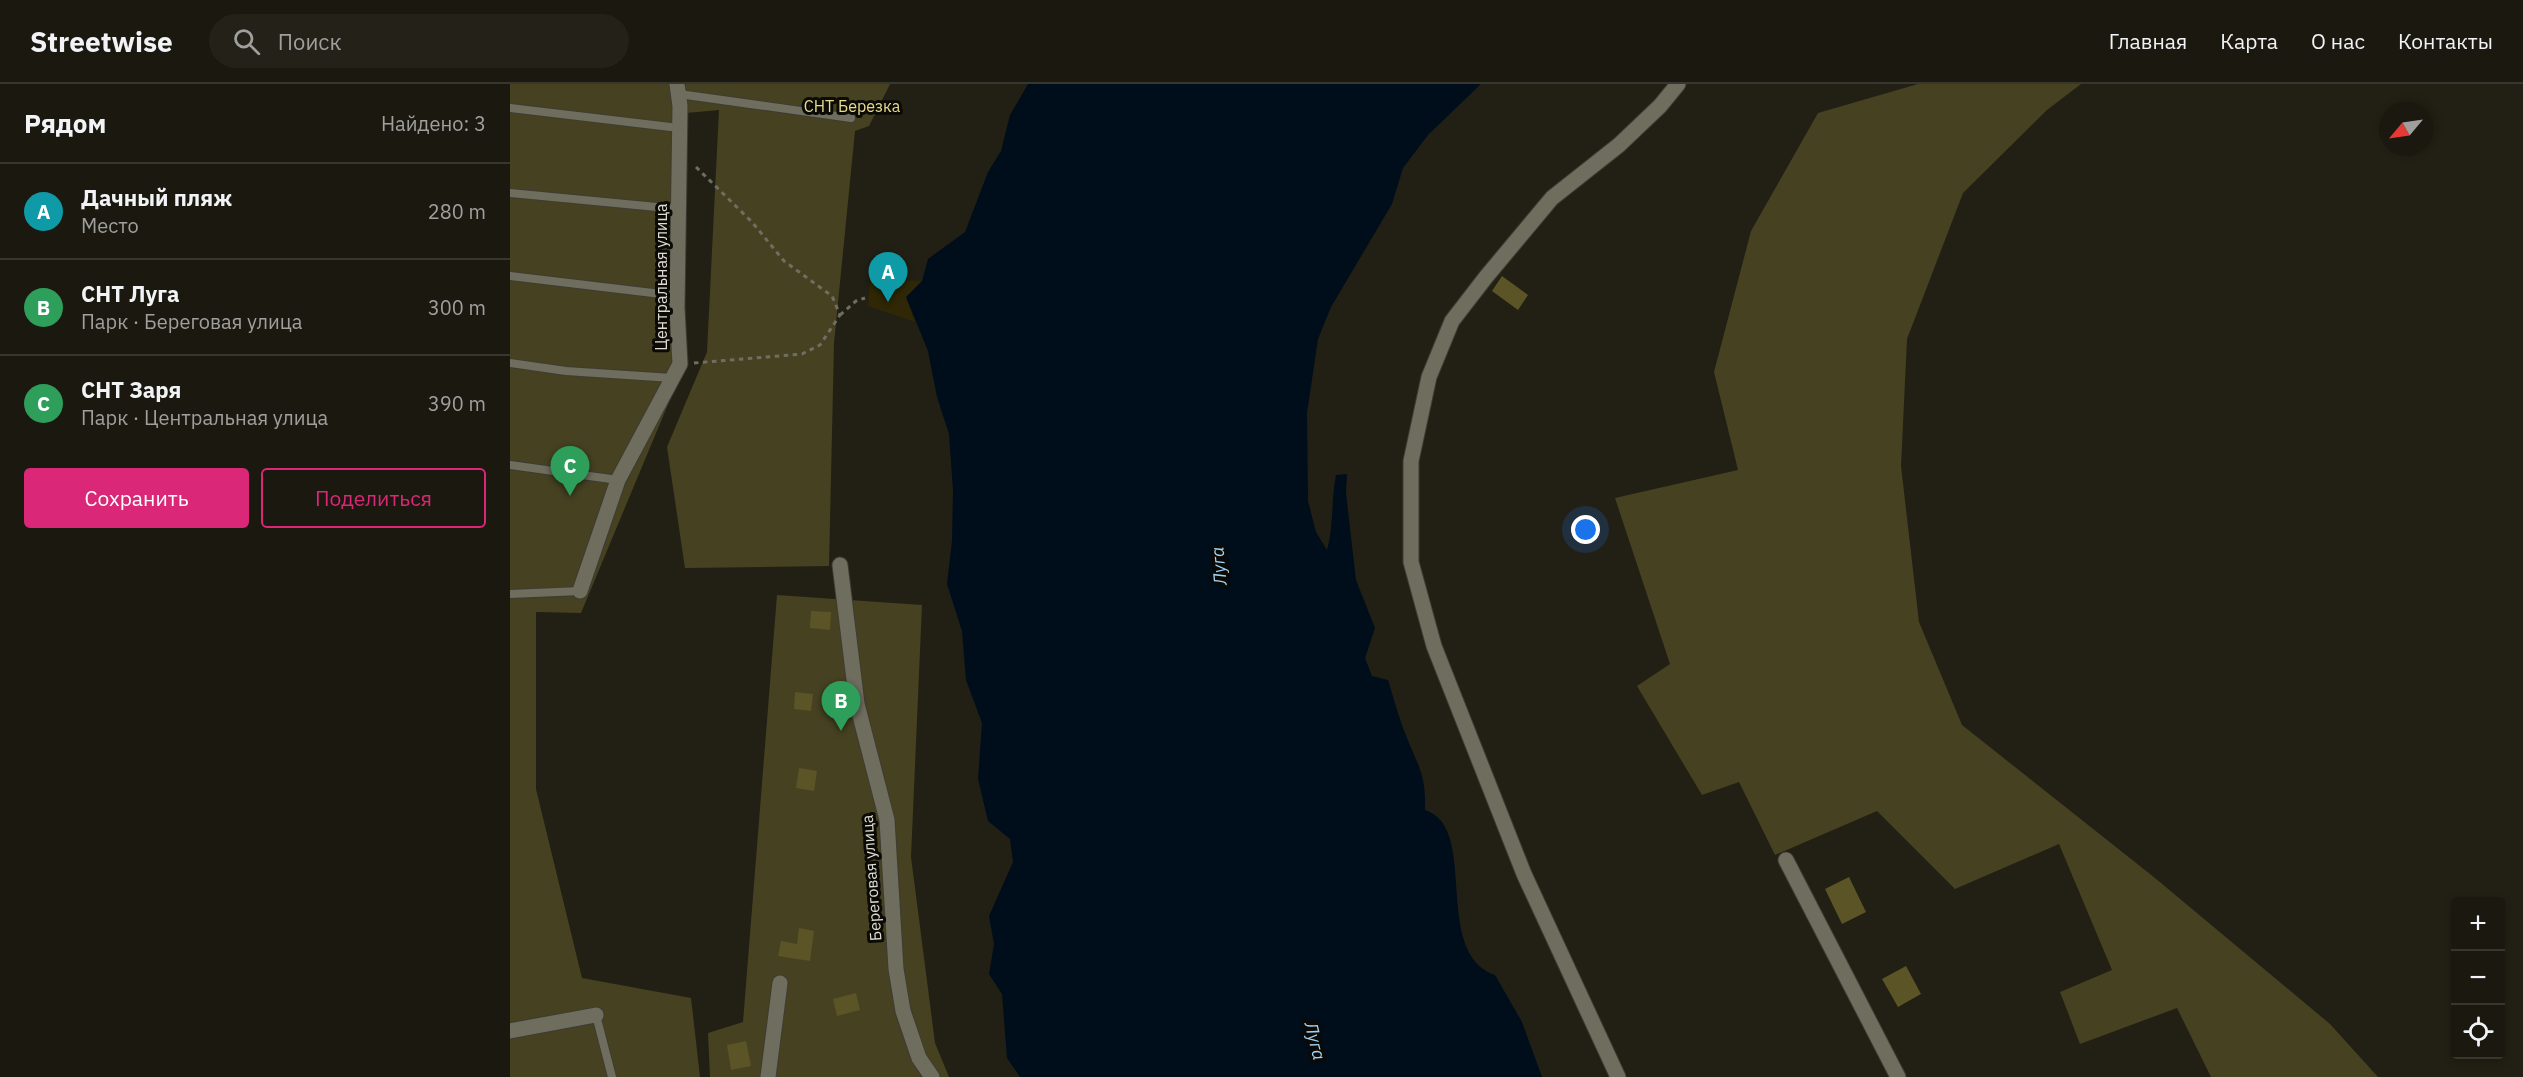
<!DOCTYPE html>
<html lang="ru">
<head>
<meta charset="utf-8">
<style>
  :root { --surface:#1a180f; --page:#232118; --text:#f1f3f6; --muted:#9fa09e; --line:#38372f; --accent:#db2777 }
  body { margin:0; font-family:"IBM Plex Sans",sans-serif; background:var(--page); color:var(--text) }
  .controls { position:absolute; right:18px; bottom:18px; display:grid; overflow:hidden; border-radius:6px; box-shadow:0 3px 9px #0003 }
  .controls button { width:54px; height:54px; display:grid; place-items:center; padding:0; border:0; border-bottom:2px solid var(--line); background:var(--surface); color:var(--text); font:30px sans-serif }
  .compass { position:absolute; left:1869px; top:18px; width:54px; height:54px; border-radius:50%; background:var(--surface); box-shadow:0 3px 9px #0003; rotate:241deg }
  .you { position:absolute; left:1076px; top:446px; width:21px; height:21px; margin:-15px; border:4px solid #fff; border-radius:50%; background:#1a73e8; box-shadow:0 0 0 9px #1a73e833 }
  .badge { display:grid; place-items:center; width:39px; height:39px; border-radius:50%; background:var(--accent); color:#fff; font-size:20px; font-weight:700 }
  .pin { position:absolute; translate:-50% -50px; filter:drop-shadow(0 2px 3px #0008) }
  .pin::after { content:''; position:absolute; top:32px; width:21px; height:18px; background:inherit; clip-path:polygon(0 0,100% 0,50% 100%) }
  .list { margin:0; padding:0; list-style:none }
  h2 { display:flex; justify-content:space-between; align-items:center; height:78px; margin:0; padding:0 24px; font-size:26px }
  h2 small { font-size:20px; font-weight:400; color:var(--muted) }
  .list li { display:grid; grid-template-columns:39px 1fr auto; gap:18px; align-items:center; box-sizing:border-box; height:96px; padding:0 24px; border-top:2px solid var(--line) }
  .list b { display:block; font-size:22px; white-space:nowrap }
  .list p { margin:0; font-size:20px; white-space:nowrap; color:var(--muted) }
  .list em { font-size:20px; font-style:normal; color:var(--muted) }
  .actions { display:flex; gap:12px; padding:18px 24px }
  .actions a { flex:1; padding:14px 0; border:2px solid var(--accent); border-radius:6px; text-align:center; font-size:21px; color:var(--accent) }
  .actions .main { background:var(--accent); color:#fff }
  .icon { flex:none; width:33px; height:33px; fill:none; stroke:currentColor; stroke-width:2; stroke-linecap:round; stroke-linejoin:round }
  .map { position:relative; flex:none; width:2013px; height:993px; overflow:hidden }
  header { display:flex; align-items:center; gap:36px; box-sizing:border-box; height:84px; padding:0 30px; background:var(--surface); border-bottom:2px solid var(--line) }
  header strong { font-size:28px }
  nav { display:flex; gap:33px; margin-inline-start:auto; font-size:21px }
  .search { width:420px; height:54px; background:var(--page); display:flex; align-items:center; gap:15px; box-sizing:border-box; padding:0 21px; border-radius:33px; color:var(--muted); font-size:22px }
  main { display:flex }
  aside { flex:1; background:var(--surface) }
  .map>svg:first-child { display:block }
</style>
</head>
<body>
<header>
<strong>Streetwise</strong>
<div class="search"><svg class="icon" aria-label="search" viewBox="0 0 24 24"><circle cx="10" cy="10" r="6"/><path d="M15 15l6 6"/></svg>Поиск</div>
<nav><a>Главная</a><a>Карта</a><a>О нас</a><a>Контакты</a></nav>
</header>
<main>
<aside>
<h2>Рядом<small>Найдено: 3</small></h2>
<ul class="list">
<li><span class="badge" style="background:#0f9aa8">A</span><div><b>Дачный пляж</b><p>Место</p></div><em>280 m</em></li>
<li><span class="badge" style="background:#2e9e5b">B</span><div><b>СНТ Луга</b><p>Парк · Береговая улица</p></div><em>300 m</em></li>
<li><span class="badge" style="background:#2e9e5b">C</span><div><b>СНТ Заря</b><p>Парк · Центральная улица</p></div><em>390 m</em></li>
</ul>
<div class="actions"><a class="main">Сохранить</a><a>Поделиться</a></div>
</aside>
<div class="map">
<svg width="2013" height="993" viewBox="0 0 2013 993">
  <rect width="100%" height="100%" fill="#222014"/>
  <path fill="#464121" d="M0,0H168L163,266L159,318L71,529L26,528V705L72,894L181,914L190,993H0Z
    M176,0H380L359,42L345,47L324,259L319,482L175,484L157,363L197,268L209,26L176,29Z
    M1408,0H1571L1537,26L1453,109L1397,255L1391,382L1409,538L1452,641L1645,794L1820,940L1868,993H1701L1667,924L1570,960L1550,908L1602,886L1549,760L1445,805L1367,727L1265,771L1229,698L1192,711L1127,602L1160,580L1105,414L1228,386L1204,288L1241,147L1308,29Z
    M267,511L412,521L401,773L425,959L439,993H200L198,949L233,938Z"/>
  <path fill="#2f2705" d="M360,195L412,197L396,213L405,238L358,222Z"/>
  <path fill="#000d1b" d="M518,0H971L918,51L893,84L882,120L821,223L808,255L797,329L798,417L806,448L817,466C824,441 821,416 826,391L837,390L836,409L846,496L865,544L855,574L862,592L878,596C884,615 889,635 897,654C909,684 916,691 915,726C970,743 921,869 985,891L1012,938L1032,993H510L497,974L492,910L479,890L484,860L479,832L503,778L500,755L478,737L468,695L472,639L456,596L452,547L437,500L442,457L443,407L439,350L427,313L418,267L396,213L412,197L418,175L455,148L478,88L491,67L500,31Z"/>
  <path fill="#5b5427" d="M992,192L1018,211L1008,226L982,207Z
    M301,527L321,528L320,546L300,544Z
    M285,608L303,610L301,627L284,625Z
    M289,684L307,687L304,707L286,704Z
    M1339,793L1356,828L1332,840L1315,805Z
    M289,844L304,847L300,877L268,872L271,857L287,860Z
    M1396,882L1411,910L1388,923L1372,895Z
    M346,909L350,926L327,932L323,915Z
    M236,957L241,982L221,986L217,961Z"/>
  <g fill="none" stroke-linecap="round" stroke-linejoin="round">
    <g stroke="#3e3c34" stroke-width="10">
      <path id="service" d="M169,10L341,34
        M0,24L169,44
        M0,109L168,125
        M0,192L168,212
        M0,279L56,287L162,294
        M0,381L108,396
        M0,510L70,507
        M86,931L102,993"/>
    </g>
    <g stroke="#3e3c34" stroke-width="17">
      <path id="minor" d="M330,481L347,620L377,736L386,885L393,927L409,974L422,993
        M70,507L108,396L170,280L167,224L170,22L167,0
        M1276,776L1388,993
        M0,947L86,931
        M258,993L270,899
        M1108,993L1014,790L924,562L901,478V377L919,293L942,237L976,193L1042,114L1109,61L1150,22L1168,0"/>
    </g>
    <path stroke="#6f6e63" stroke-width="3" stroke-dasharray="4.5 4.5" stroke-linecap="butt" d="M330,231L346,217L355,214
      M184,279L292,270L310,261L330,231L322,212L274,177L242,138L186,83"/>
    <use href="#service" stroke="#6f6d5e" stroke-width="8"/>
    <use href="#minor" stroke="#6f6d5e" stroke-width="15"/>
  </g>
  <g text-anchor="middle" stroke-width="6" stroke-linejoin="round" paint-order="stroke">
    <g font-size="16" fill="#e8db91" stroke="#0b0a05">
      <text x="342" y="28">СНТ Березка</text>
    </g>
    <g font-size="16" fill="#dddcd4" stroke="#0b0a05">
      <text transform="translate(151 193) rotate(-90)" y="6">Центральная улица</text>
      <text transform="translate(361 794) rotate(-94)" y="6">Береговая улица</text>
    </g>
    <g font-size="18" font-style="italic" fill="#a0d2f9" stroke="#0b0a05">
      <text transform="translate(709 482) rotate(-95)" y="6">Луга</text>
      <text transform="translate(805 957) rotate(76)" y="6">Луга</text>
    </g>
  </g>
</svg>
<div class="controls">
<button>+</button>
<button>−</button>
<button><svg class="icon" aria-label="locate" viewBox="0 0 24 24"><circle cx="12" cy="12" r="6"/><path d="M12 2v4M12 18v4M2 12h4M18 12h4"/></svg></button>
</div>
<svg class="compass" viewBox="-18 -18 36 36"><path d="M0-13l5 13h-10z" fill="#e53935"/><path d="M0 13l5-13h-10z" fill="#9fa09e"/></svg>
<div class="you"></div>
<div class="pin badge" style="left:378px;top:218px;background:#0f9aa8">A</div>
<div class="pin badge" style="left:331px;top:647px;background:#2e9e5b">B</div>
<div class="pin badge" style="left:60px;top:412px;background:#2e9e5b">C</div>
</div>
</main>
</body>
</html>
